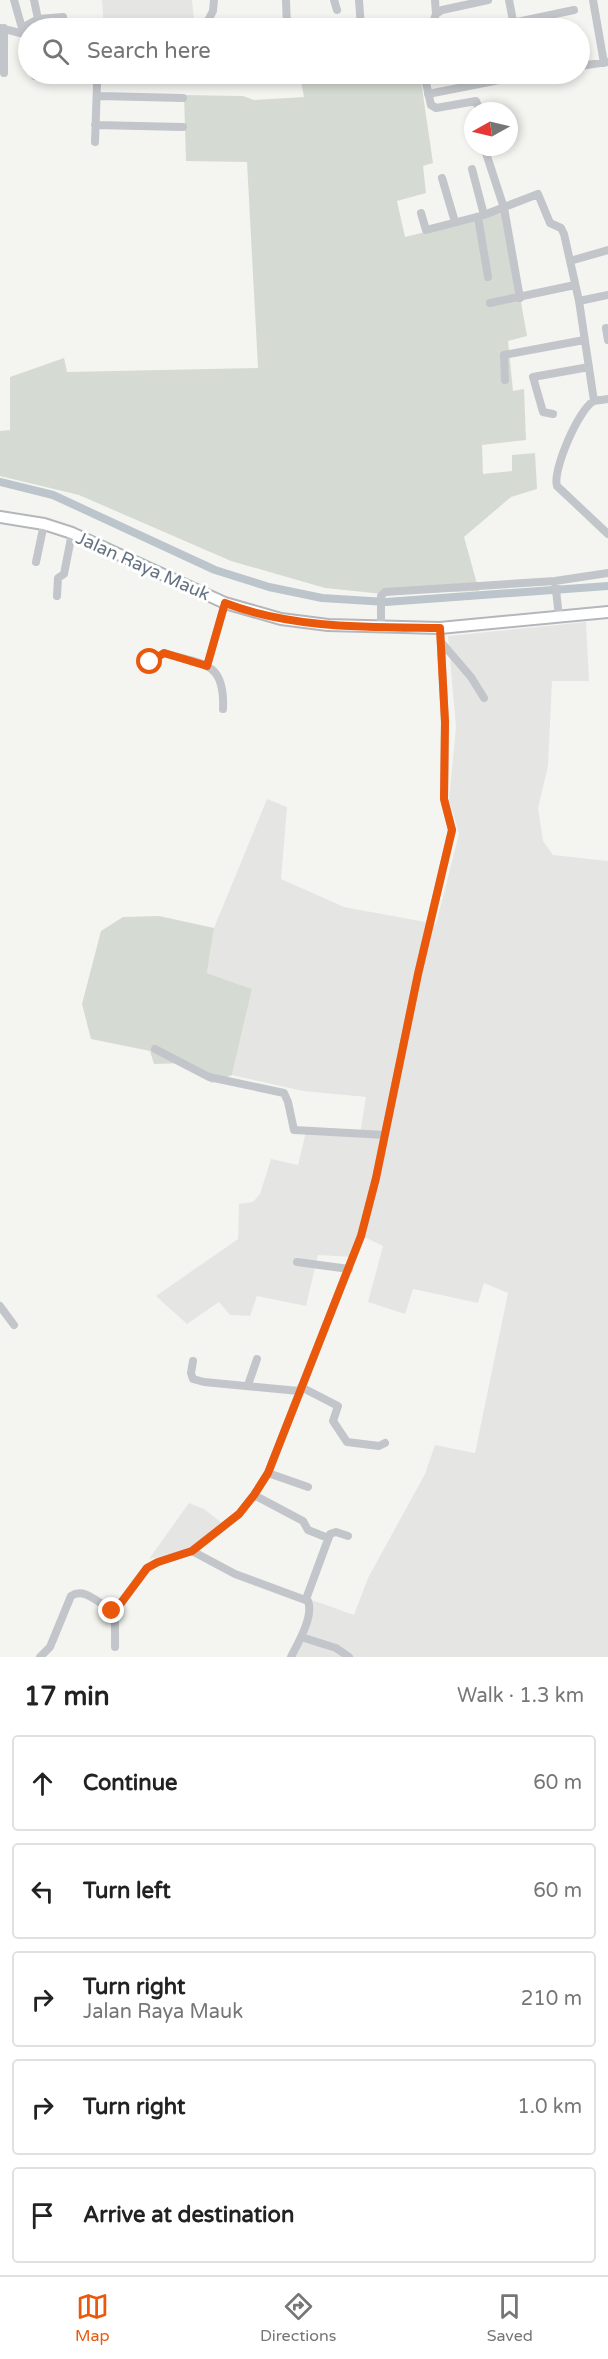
<!DOCTYPE html>
<html lang="en">
<head>
<meta charset="utf-8">
<style>
  :root { --surface:#fff; --page:#f2f2f2; --text:#222; --muted:#767676; --line:#e0e0e0; --accent:#ea580c }
  body { margin:0; font-family:"Varela Round",sans-serif; background:var(--page); color:var(--text) }
  .compass { position:absolute; left:464px; top:102px; width:54px; height:54px; border-radius:50%; background:var(--surface); box-shadow:0 3px 9px #0003; rotate:262deg }
  .stop { position:absolute; width:18px; height:18px; margin:-14px; border:4px solid #ea580c; border-radius:50%; background:#fff }
  .stop.end { background:#ea580c; border-color:#fff; box-shadow:0 2px 6px #0008 }
  .list { margin:0; padding:0; list-style:none }
  h2 { display:flex; justify-content:space-between; align-items:center; height:78px; margin:0; padding:0 24px; font-size:26px }
  h2 small { font-size:20px; font-weight:400; color:var(--muted) }
  .list li { display:grid; grid-template-columns:39px 1fr auto; gap:18px; align-items:center; box-sizing:border-box; height:96px; margin:0 12px 12px; padding:0 12px; border:2px solid var(--line); border-radius:6px }
  .list b { display:block; font-size:22px; white-space:nowrap }
  .list p { margin:0; font-size:20px; white-space:nowrap; color:var(--muted) }
  .list em { font-size:20px; font-style:normal; color:var(--muted) }
  .icon { flex:none; width:33px; height:33px; fill:none; stroke:currentColor; stroke-width:2; stroke-linecap:round; stroke-linejoin:round }
  .map { position:relative; flex:none; width:608px; height:1657px; overflow:hidden }
  .search { position:absolute; background:var(--surface); box-shadow:0 3px 9px #0003; left:18px; right:18px; top:18px; height:66px; display:flex; align-items:center; gap:15px; box-sizing:border-box; padding:0 21px; border-radius:33px; color:var(--muted); font-size:22px }
  .sheet { height:618px; background:var(--surface) }
  nav { display:flex; justify-content:space-around; align-items:center; box-sizing:border-box; height:84px; border-top:2px solid var(--line); background:var(--surface); font-size:16px; color:var(--muted) }
  nav a { display:grid; justify-items:center; gap:3px }
  nav .on { color:var(--accent) }
  .map>svg:first-child { display:block }
</style>
</head>
<body>
<div class="map">
<svg width="608" height="1657" viewBox="0 0 608 1657">
  <rect width="100%" height="100%" fill="#f4f5f1"/>
  <path fill="#e5e6e4" d="M102,0H192L195,28H104Z
    M586,622L589,681H552L548,766L538,808L543,841L553,855L608,861V1657H289L304,1629L312,1600L354,1615L368,1578L425,1474L435,1445L475,1453L508,1293L484,1283L478,1303L413,1289L405,1314L368,1302L383,1246L360,1235L352,1257L318,1255L306,1306L257,1296L250,1316L230,1315L219,1302L187,1324L156,1296L238,1239L239,1204L253,1202L260,1194L271,1159L298,1165L306,1132L360,1134L366,1097L303,1091L232,1075L252,989L207,973L214,928L267,799L287,807L281,879L344,907L436,924L459,834L449,799L456,727L448,636Z
    M189,1503L204,1509L227,1527L186,1550L149,1559Z"/>
  <path fill="#d5dbd2" d="M346,74H420L433,163L423,166L426,193L397,201L405,237L505,212L527,336L508,341L513,391L524,389L526,440L482,445L483,474L512,471V455L535,453L537,489L511,497L464,537L479,591L383,594L325,588L231,561L79,495L0,476V431L10,430V377L64,358L67,372L258,368L247,162L186,161L184,95L243,96L254,100L304,97L300,76Z
    M159,916L214,928L207,973L252,989L232,1075L212,1083L184,1063L154,1064L150,1051L91,1039L82,1004L101,931L123,917Z"/>
  <g fill="none" stroke-linecap="round" stroke-linejoin="round">
    <path stroke="#bbc5cb" stroke-width="8" d="M0,482L53,495L215,570L269,587L322,598L386,602L608,586"/>
    <g stroke="#b3b7bb" stroke-width="14">
      <path id="major" d="M0,517L44,524L72,533L225,603L281,619L328,625L440,628L608,612"/>
    </g>
    <path stroke="#c2c5c9" stroke-width="8" d="M14,0L22,28
      M286,0L287,28
      M334,0L337,10
      M359,0L361,28
      M435,0L436,14
      M509,0L514,26
      M593,0L604,63
      M63,17V26L38,19Z
      M0,28L28,35
      M4,28V73
      M204,28L213,11L214,0
      M431,28L436,14L442,10L488,0
      M488,28L574,10
      M21,32L22,28L38,19L34,0
      M580,66L608,62
      M86,74L95,79L97,84L95,142
      M424,74L431,105L436,108L476,101L480,111
      M35,76V74
      M428,94L530,74
      M98,96L183,98
      M95,125L183,127
      M484,147L504,208L520,298
      M472,169L484,215
      M442,178L455,222
      M421,213L426,230L484,215L538,194L550,223L561,228L564,234L579,301L594,401
      M478,217L488,277
      M570,261L608,250
      M579,301L608,295
      M490,303L575,285
      M606,328L608,340
      M505,380L504,355L584,340
      M608,399C604,400 597,400 594,401C579,408 552,471 557,486L608,534
      M553,414L543,412L533,377L589,367
      M36,562L44,524
      M555,581L559,617
      M57,596L58,578L64,574L72,533
      M381,626V596L385,592L555,581L608,573
      M441,642L471,677L484,698
      M150,662L164,653C204,665 225,661 223,709
      M207,666L225,603
      M155,1049L209,1077L284,1093L288,1102L294,1130L385,1135
      M297,1262L349,1269
      M0,1306L14,1325
      M193,1361L191,1373L193,1379L204,1382L299,1391
      M248,1385L257,1359
      M301,1387L338,1406L333,1421L347,1442L379,1446L385,1443
      M268,1473L308,1487
      M254,1495L303,1521L308,1530L328,1538
      M192,1551L235,1574L308,1601C314,1616 298,1643 291,1657
      M306,1599L330,1534L336,1532L348,1536
      M115,1611V1647
      M301,1637L336,1648L349,1657
      M40,1657L50,1647L71,1596C86,1586 101,1607 115,1611L147,1568L158,1562L192,1551L239,1514L254,1495L268,1473L361,1236L376,1178L418,974L452,830L444,799L445,722L440,628"/>
    <use href="#major" stroke="#fff" stroke-width="10"/>
  </g>
  <g fill="none" stroke-linecap="round" stroke-linejoin="round">
    <path stroke="#ea580c" stroke-width="8" d="M112,1611H115L147,1568L158,1562L192,1551L239,1514L254,1495L268,1473L361,1236L376,1178L418,974L452,830L444,799L445,722L440,628C369,627 293,629 225,603L207,666L164,653L150,662"/>
  </g>
  <g text-anchor="middle" stroke-width="6" stroke-linejoin="round" paint-order="stroke">
    <g font-size="18" fill="#647281" stroke="#fff">
      <text transform="translate(143 566) rotate(24)" y="6">Jalan Raya Mauk</text>
    </g>
  </g>
</svg>
<svg class="compass" viewBox="-18 -18 36 36"><path d="M0-13l5 13h-10z" fill="#e53935"/><path d="M0 13l5-13h-10z" fill="#767676"/></svg>
<div class="stop" style="left:150px;top:662px"></div>
<div class="stop end" style="left:112px;top:1611px"></div>
<div class="search"><svg class="icon" aria-label="search" viewBox="0 0 24 24"><circle cx="10" cy="10" r="6"/><path d="M15 15l6 6"/></svg>Search here</div>
</div>
<section class="sheet">
<h2>17 min<small>Walk · 1.3 km</small></h2>
<ul class="list">
<li><svg class="icon" aria-label="ahead" viewBox="0 0 24 24"><path d="M12 20V5M6 11l6-6 6 6"/></svg><div><b>Continue</b></div><em>60 m</em></li>
<li><svg class="icon" aria-label="left" viewBox="0 0 24 24"><path d="M17 20v-9H6M10 6l-5 5 5 5"/></svg><div><b>Turn left</b></div><em>60 m</em></li>
<li><svg class="icon" aria-label="right" viewBox="0 0 24 24"><path d="M7 20v-9h11M14 6l5 5-5 5"/></svg><div><b>Turn right</b><p>Jalan Raya Mauk</p></div><em>210 m</em></li>
<li><svg class="icon" aria-label="right" viewBox="0 0 24 24"><path d="M7 20v-9h11M14 6l5 5-5 5"/></svg><div><b>Turn right</b></div><em>1.0 km</em></li>
<li><svg class="icon" aria-label="arrive" viewBox="0 0 24 24"><path d="M6 21V4h12l-3 4 3 4H6"/></svg><div><b>Arrive at destination</b></div></li>
</ul>
</section>
<nav>
<a class="on"><svg class="icon" aria-label="map" viewBox="0 0 24 24"><path d="M3 6l6-2 6 2 6-2v14l-6 2-6-2-6 2zM9 4v14M15 6v14"/></svg>Map</a>
<a><svg class="icon" aria-label="directions" viewBox="0 0 24 24"><path d="M12 3l9 9-9 9-9-9zM9 14v-3h6M13 9l2 2-2 2"/></svg>Directions</a>
<a><svg class="icon" aria-label="saved" viewBox="0 0 24 24"><path d="M7 4h10v16l-5-4-5 4z"/></svg>Saved</a>
</nav>
</body>
</html>
